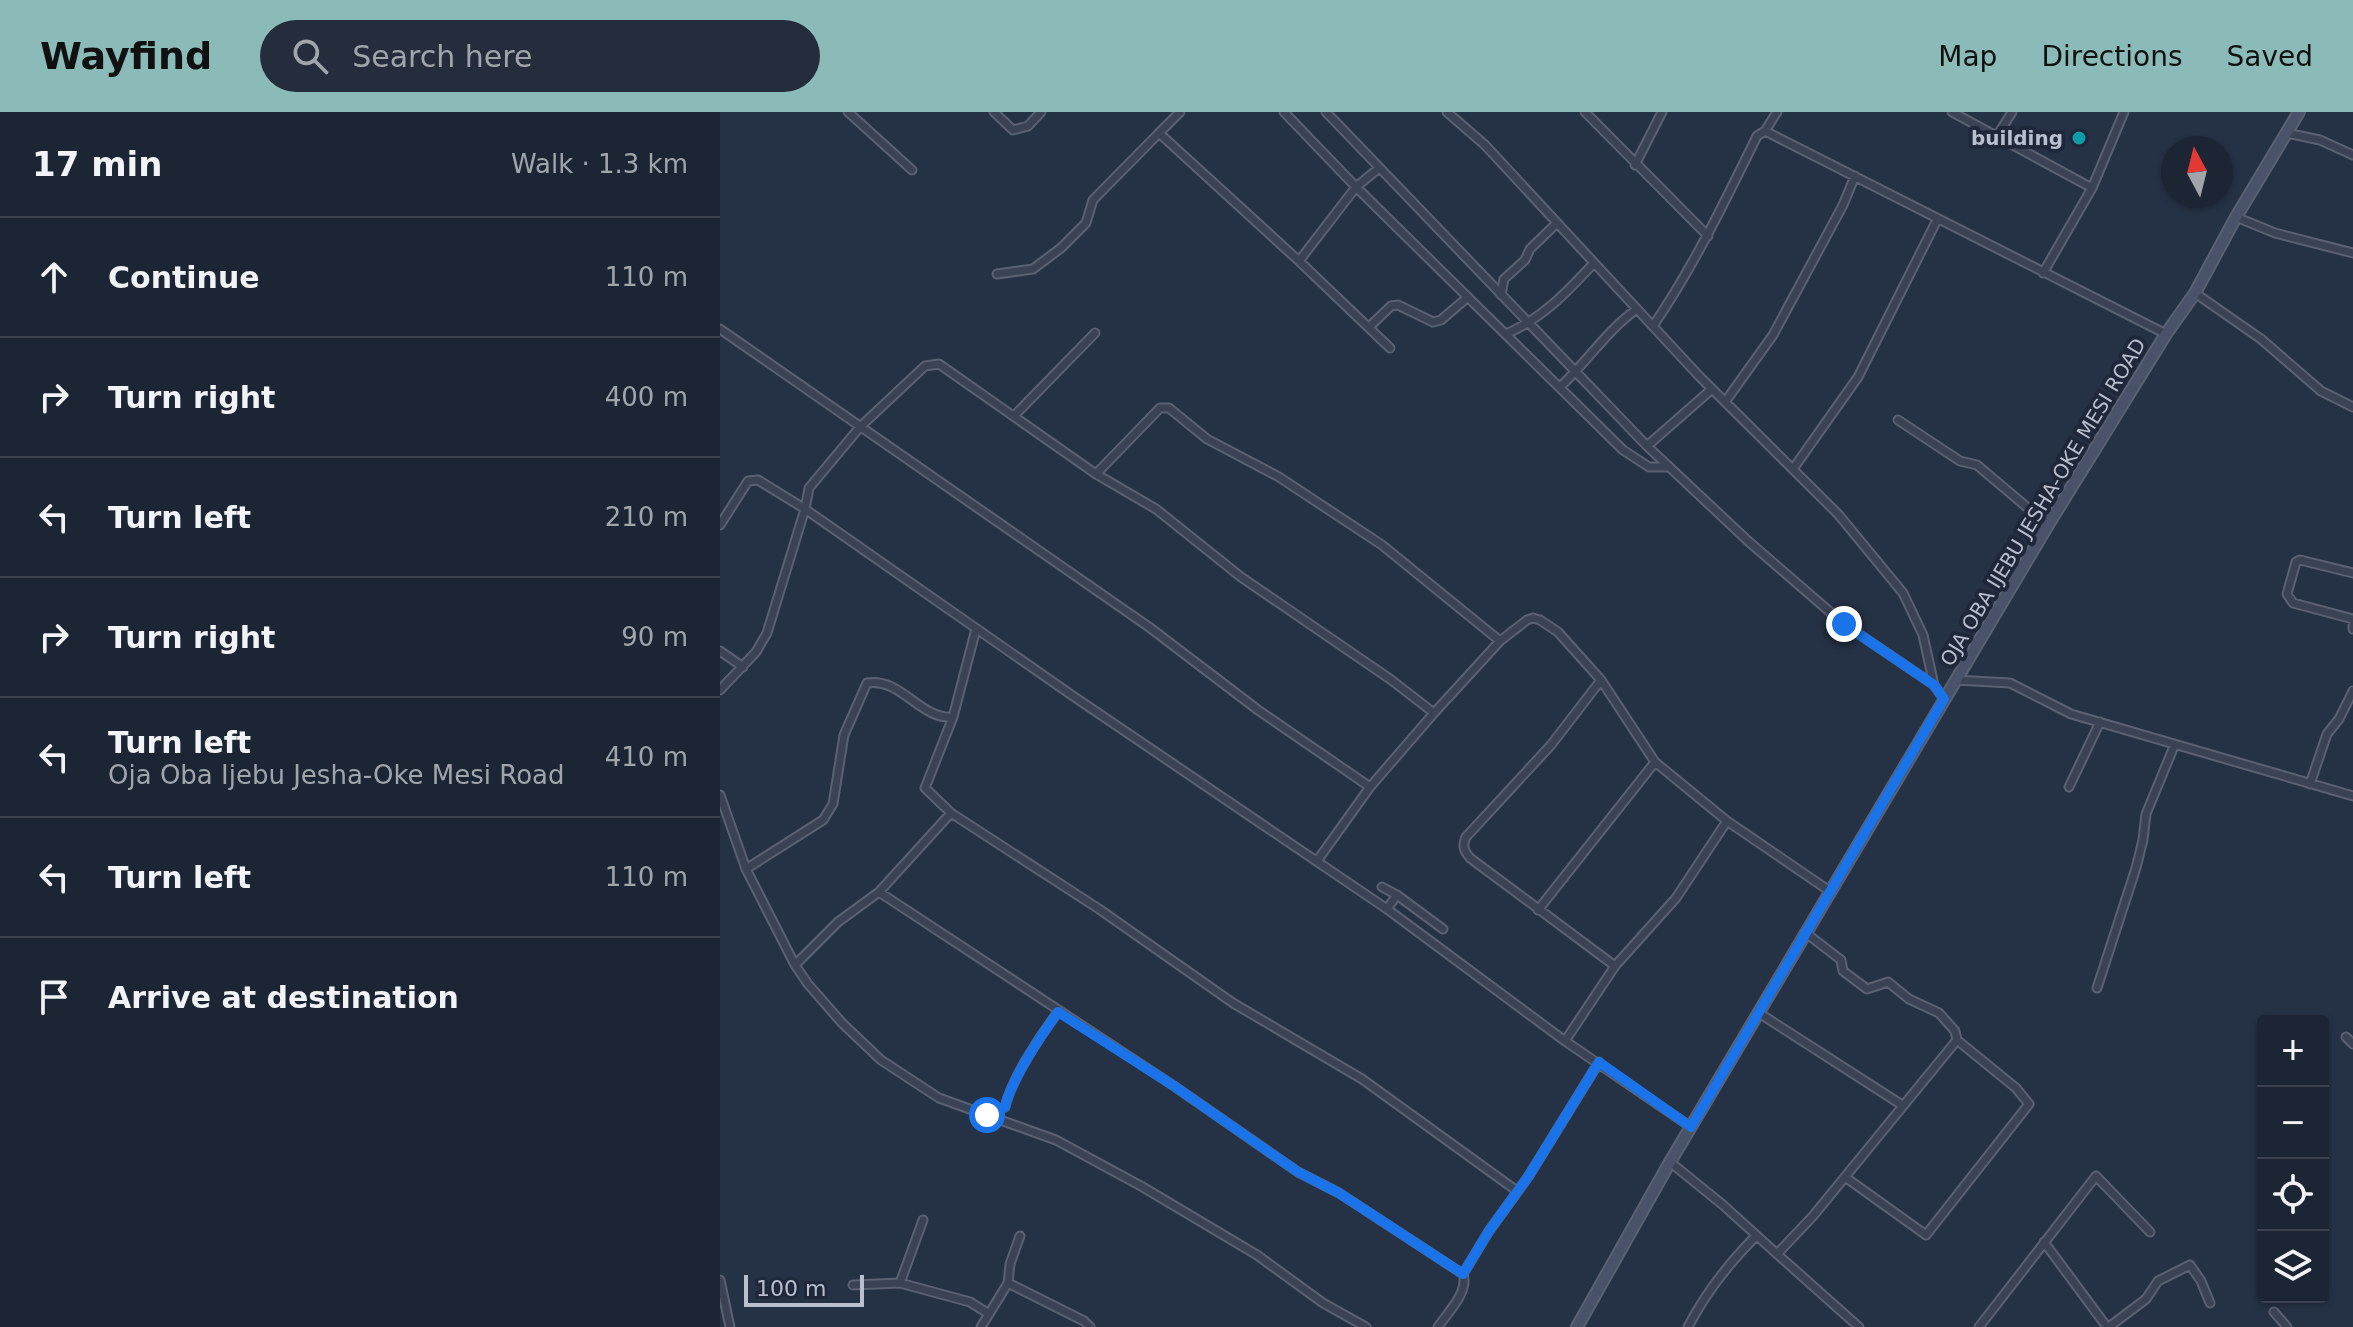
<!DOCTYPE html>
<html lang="en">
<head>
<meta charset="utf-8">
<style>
  :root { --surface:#1c2534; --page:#252d3c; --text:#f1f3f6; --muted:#a0a5ac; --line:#3a424f; --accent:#8bbbb9 }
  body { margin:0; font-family:"DejaVu Sans",sans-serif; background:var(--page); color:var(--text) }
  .controls { position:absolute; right:24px; bottom:24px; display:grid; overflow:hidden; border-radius:8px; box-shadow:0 2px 6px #0004 }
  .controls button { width:72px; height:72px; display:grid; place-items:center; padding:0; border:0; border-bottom:2px solid var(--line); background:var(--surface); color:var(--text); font:40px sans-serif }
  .compass { position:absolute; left:1441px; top:24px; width:72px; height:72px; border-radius:50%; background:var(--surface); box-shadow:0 2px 6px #0004; rotate:353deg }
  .scale { position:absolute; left:24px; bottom:20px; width:120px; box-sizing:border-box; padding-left:8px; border:4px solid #b8bfce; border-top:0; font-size:22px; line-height:28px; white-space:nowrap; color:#b8bfce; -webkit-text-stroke:6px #1e283a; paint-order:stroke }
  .stop { position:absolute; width:24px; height:24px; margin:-18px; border:6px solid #1a73e8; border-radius:50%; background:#fff }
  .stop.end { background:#1a73e8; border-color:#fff; box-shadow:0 2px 8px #0008 }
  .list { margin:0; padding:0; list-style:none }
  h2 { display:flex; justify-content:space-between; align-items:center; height:104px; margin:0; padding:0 32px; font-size:34px }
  h2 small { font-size:26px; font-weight:400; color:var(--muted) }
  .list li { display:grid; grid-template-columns:52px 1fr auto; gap:24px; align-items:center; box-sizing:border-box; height:120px; padding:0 32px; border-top:2px solid var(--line) }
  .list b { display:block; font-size:30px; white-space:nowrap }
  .list p { margin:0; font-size:26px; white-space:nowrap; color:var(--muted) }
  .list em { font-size:26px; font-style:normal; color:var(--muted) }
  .icon { flex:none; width:44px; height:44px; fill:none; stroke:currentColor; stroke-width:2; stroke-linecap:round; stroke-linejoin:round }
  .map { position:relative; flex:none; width:1633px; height:1215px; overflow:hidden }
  header { display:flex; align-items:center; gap:48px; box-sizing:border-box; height:112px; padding:0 40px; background:var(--accent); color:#111 }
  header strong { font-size:38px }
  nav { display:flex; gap:44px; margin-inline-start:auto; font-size:28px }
  .search { width:560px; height:72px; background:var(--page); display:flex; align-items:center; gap:20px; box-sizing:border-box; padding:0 28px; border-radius:44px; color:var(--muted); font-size:30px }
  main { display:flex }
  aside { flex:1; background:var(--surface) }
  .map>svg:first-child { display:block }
</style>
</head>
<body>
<header>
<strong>Wayfind</strong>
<div class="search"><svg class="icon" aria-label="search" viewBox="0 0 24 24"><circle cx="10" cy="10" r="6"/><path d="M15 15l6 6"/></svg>Search here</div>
<nav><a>Map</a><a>Directions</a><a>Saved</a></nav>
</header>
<main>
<aside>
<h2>17 min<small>Walk · 1.3 km</small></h2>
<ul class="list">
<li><svg class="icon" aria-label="ahead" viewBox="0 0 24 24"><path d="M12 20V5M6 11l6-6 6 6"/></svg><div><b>Continue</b></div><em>110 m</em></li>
<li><svg class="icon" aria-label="right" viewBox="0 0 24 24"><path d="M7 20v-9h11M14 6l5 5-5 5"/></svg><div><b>Turn right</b></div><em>400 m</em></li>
<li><svg class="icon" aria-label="left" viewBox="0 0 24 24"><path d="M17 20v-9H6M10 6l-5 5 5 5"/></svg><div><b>Turn left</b></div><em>210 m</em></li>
<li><svg class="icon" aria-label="right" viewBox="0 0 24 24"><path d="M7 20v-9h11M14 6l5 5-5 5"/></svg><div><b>Turn right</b></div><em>90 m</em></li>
<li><svg class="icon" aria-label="left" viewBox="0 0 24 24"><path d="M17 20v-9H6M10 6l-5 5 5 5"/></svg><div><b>Turn left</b><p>Oja Oba Ijebu Jesha-Oke Mesi Road</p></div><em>410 m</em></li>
<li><svg class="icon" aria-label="left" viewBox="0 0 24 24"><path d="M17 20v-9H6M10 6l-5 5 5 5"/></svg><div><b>Turn left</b></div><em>110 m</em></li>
<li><svg class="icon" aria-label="arrive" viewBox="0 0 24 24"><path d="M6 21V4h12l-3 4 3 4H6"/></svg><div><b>Arrive at destination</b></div></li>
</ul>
</aside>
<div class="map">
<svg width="1633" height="1215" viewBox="0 0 1633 1215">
  <rect width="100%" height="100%" fill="#253145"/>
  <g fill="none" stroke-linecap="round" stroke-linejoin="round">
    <g stroke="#596172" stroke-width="11">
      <path id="street" d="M128,0L192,58
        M274,0L293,18L308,14L321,0
        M460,0L439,21L579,149L636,75L564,0
        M606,0L927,334L1028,429L1124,512L1214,573
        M727,0L765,33L979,264L1118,402L1183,481L1203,523L1214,573L1224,587
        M865,0L988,124
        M1232,0L1372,76L1323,161
        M1045,19L1446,222
        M1566,21L1600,28L1633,43
        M1277,24L1292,0
        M915,53L942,0
        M659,56L636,75L903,338L929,355H948
        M1372,76L1404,0
        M1516,105L1555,121L1633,141
        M579,149L670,236
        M277,162L313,157L341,136L366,111L373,88L439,21
        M1475,181L1541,227L1601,279L1633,295
        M781,183L784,167L805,148L810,137L836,112
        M933,214C974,154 1005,89 1037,24L1045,19L1057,0
        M649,215L671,194L678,193L713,210L721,208L748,185
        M0,217L429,515L538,598L650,675
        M786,222C823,206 847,180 874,151
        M840,275C867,250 887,218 917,197
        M1005,290L1053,223L1123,93L1135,64
        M295,303L375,221
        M1178,308L1240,349L1257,353L1328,413
        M927,334L992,277
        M1073,357L1138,265L1217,108
        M376,362L436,397L521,465L670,567L714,601
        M0,413L28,369L38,368L85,397L353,584L667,797L845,929L971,1015
        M1633,461L1580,448L1576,450L1567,482L1573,491L1633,507
        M1633,513V517
        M0,539L23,555
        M881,568L831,633L746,725C742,734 744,739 750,746L895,854
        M1235,568L1290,571L1351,602L1633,684
        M0,578L36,540L47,521L85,397L89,376L140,315L205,254L219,252L376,362L440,296H449L487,327L559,365L662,433L780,529
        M1590,672L1607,622L1619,607L1633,579
        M1349,675L1380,610
        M0,683L26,757L75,853L88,872L122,911L161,948L219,986L336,1028L421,1074L537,1143L603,1191L646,1215
        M231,701L205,676L233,605
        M597,749L650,675L714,601L780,529L807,508L813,506L820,508L838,520L881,568L935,650L1007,709L1111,780
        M26,757L103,708L113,692L124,623L147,571C181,565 200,608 233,605L256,517
        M662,775L677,783L667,797
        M677,783L723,817
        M818,798L935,650
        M75,853L118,810L159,780
        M1377,876L1416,756L1423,728L1426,702L1455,632
        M1039,901L1182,993
        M1626,925L1633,932
        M845,929L895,854L956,786L1007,709
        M267,1003L285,995C292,966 320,924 338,900
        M950,1050L1003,1093L1057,1142L1093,1104L1237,928L1235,919L1219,901L1189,887L1168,870L1147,877L1123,859L1121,848L1086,821
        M1125,1065L1206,1123L1309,992L1296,976L1237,928
        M300,1124L290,1152L288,1171L364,1209L370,1215
        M1324,1130L1387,1215
        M1057,1142L1139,1215
        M743,1162L619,1081L578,1060L454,974L159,780L231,701L379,797L513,891L642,967L797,1079
        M0,1168L10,1215
        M180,1171L203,1108
        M133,1173L180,1171L250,1190L269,1202
        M1554,1200L1567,1215
        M261,1215L288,1171
        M718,1215C728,1200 749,1180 743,1162L769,1119L808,1065L879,950
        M968,1215C986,1180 1008,1152 1036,1124
        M1259,1215L1376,1064L1430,1120
        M1389,1215L1426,1187L1438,1169L1470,1153L1481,1169L1490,1191"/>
    </g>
    <g stroke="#596172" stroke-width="14">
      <path id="secondary" d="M857,1215L950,1050L1328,413L1446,222L1475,181L1516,105L1579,0"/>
    </g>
    <use href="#street" stroke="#3a4355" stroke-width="7"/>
    <use href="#secondary" stroke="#485268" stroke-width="10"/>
  </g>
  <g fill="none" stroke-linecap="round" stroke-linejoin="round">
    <path stroke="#1a73e8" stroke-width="10" d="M267,1003L285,995C292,966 320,925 338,900L454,974L578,1060L619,1081L743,1162L769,1119L808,1065L879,950L971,1015L1224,587L1214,573L1124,512"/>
  </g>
  <circle fill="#0f9aa8" stroke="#1e283a" stroke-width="3" cx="1359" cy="26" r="8"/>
  <g text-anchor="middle" stroke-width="8" stroke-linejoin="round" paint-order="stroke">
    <g font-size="20" font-weight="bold" fill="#b8bfce" stroke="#1e283a" text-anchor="end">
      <text x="1343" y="33">building</text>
    </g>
    <g font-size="20" fill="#b8bfce" stroke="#1e283a">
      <text transform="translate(1323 390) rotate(-59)" y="7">OJA OBA IJEBU JESHA-OKE MESI ROAD</text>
    </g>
  </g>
</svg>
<div class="controls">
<button>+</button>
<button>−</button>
<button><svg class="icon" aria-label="locate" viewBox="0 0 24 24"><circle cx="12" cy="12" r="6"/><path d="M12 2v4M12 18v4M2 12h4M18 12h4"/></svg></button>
<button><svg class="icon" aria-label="layers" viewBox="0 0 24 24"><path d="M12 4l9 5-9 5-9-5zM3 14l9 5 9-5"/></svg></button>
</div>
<svg class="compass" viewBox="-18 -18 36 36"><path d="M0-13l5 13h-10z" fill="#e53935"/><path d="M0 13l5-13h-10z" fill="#a0a5ac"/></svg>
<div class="scale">100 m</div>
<div class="stop" style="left:267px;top:1003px"></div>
<div class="stop end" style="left:1124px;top:512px"></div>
</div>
</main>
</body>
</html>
